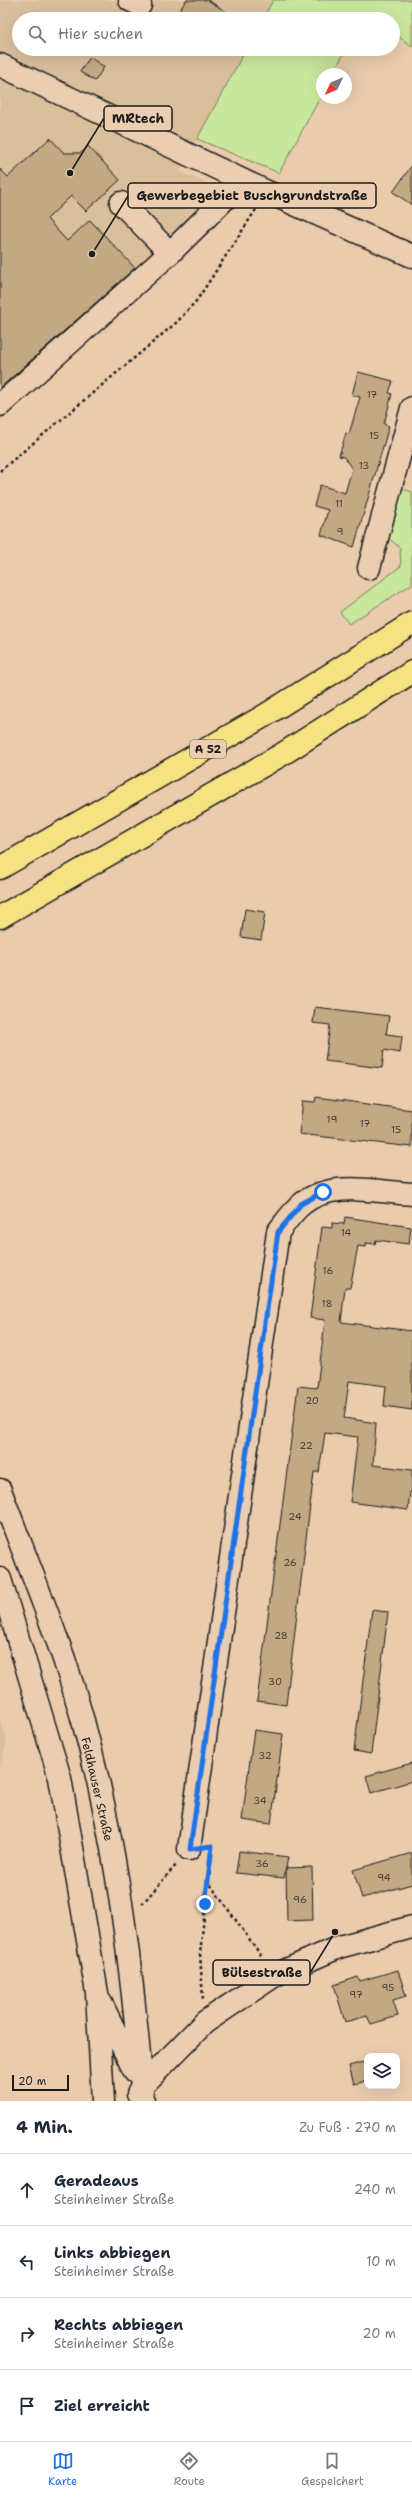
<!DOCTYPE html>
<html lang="de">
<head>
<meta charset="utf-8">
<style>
  :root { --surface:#fff; --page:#f6f6f7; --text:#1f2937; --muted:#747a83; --line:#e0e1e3; --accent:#1a73e8 }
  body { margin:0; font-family:"Shantell Sans",sans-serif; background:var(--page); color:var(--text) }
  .controls { position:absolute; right:12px; bottom:12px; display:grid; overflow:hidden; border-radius:8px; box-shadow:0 4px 16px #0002 }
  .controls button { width:36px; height:36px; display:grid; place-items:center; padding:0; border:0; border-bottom:1px solid var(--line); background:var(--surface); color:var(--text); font:20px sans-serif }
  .compass { position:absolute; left:316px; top:68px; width:36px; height:36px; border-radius:50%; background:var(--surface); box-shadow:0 4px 16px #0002; rotate:226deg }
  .scale { position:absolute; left:12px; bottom:10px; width:57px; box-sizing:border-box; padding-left:4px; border:2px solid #1c1c1c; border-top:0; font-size:11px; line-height:14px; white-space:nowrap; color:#1c1c1c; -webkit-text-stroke:3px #ebcdb2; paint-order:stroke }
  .stop { position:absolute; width:12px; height:12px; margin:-9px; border:3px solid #1a73e8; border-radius:50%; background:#fff }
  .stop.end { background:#1a73e8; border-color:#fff; box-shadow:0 1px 4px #0008 }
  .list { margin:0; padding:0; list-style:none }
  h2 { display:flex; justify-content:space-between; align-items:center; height:52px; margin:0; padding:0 16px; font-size:17px }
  h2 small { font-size:13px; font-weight:400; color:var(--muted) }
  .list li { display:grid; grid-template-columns:26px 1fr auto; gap:12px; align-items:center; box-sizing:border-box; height:72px; padding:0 16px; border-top:1px solid var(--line) }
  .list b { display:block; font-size:15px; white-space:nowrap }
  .list p { margin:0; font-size:13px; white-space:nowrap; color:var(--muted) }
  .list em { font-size:13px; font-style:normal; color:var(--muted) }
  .icon { flex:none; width:22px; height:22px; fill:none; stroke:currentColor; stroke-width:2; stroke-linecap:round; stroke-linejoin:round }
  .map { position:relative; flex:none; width:412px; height:2101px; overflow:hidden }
  .search { position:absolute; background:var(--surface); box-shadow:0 4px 16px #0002; left:12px; right:12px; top:12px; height:44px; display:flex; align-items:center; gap:10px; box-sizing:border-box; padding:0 14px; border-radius:22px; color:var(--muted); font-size:15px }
  .sheet { height:340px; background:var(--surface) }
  nav { display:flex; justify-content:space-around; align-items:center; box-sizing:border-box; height:56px; border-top:1px solid var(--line); background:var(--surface); font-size:11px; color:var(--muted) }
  nav a { display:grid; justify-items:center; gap:2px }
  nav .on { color:var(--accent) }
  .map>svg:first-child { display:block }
</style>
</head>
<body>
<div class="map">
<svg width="412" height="2101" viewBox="0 0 412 2101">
  <rect width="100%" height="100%" fill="#eaccad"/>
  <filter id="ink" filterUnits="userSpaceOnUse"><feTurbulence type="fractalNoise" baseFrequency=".025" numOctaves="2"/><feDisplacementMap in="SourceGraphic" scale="8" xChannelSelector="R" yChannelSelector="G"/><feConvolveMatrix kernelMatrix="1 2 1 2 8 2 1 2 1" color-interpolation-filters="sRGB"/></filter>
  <g filter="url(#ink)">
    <path fill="#dabf9d" d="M0,0H273L263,19H19V49H246L180,171L243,200L0,421Z
      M0,1720L7,1740L0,1769Z"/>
    <path fill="#c9e69d" stroke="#72815c" d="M273,0H412V46L393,33V19H373L365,14L362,19H263Z
      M246,49H346L333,74H322V94L279,173L197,139Z
      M399,488L412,492V584L349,624L340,612L401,566L400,548L385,535Z"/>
    <path fill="#c2a983" stroke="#1c1c1c" d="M186,0H208L237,19H194L180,10Z
      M90,57L104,67L95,81L80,72Z
      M50,138L64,153H81L88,146L120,180L86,211L71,196L47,219L67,241L90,220L135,268L0,388V169L8,177Z
      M412,165V205L393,192Z
      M358,372L393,381L389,393L392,394L384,424L389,426L354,547L321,535L328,510L314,506L320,485L345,493L352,469L344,457L339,456L346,433L349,434L360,397L352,395Z
      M245,909L265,912L261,940L241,937Z
      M315,1007L389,1016L386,1034L402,1036L400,1053L384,1050L382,1068L325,1061L330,1025L313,1023Z
      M316,1097L412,1110V1147L299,1134L303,1101L315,1102Z
      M345,1217L411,1227L409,1244L376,1240L375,1244L366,1243V1247L358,1246L350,1288H345L341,1322L412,1331V1410L384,1406L386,1386L349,1381L344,1418L376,1423L373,1465L412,1470V1492H410L408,1510L350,1502L358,1437L325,1433L319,1472H314L286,1705L257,1701L298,1386L317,1388L325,1320L310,1318L322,1227L332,1228V1223L344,1224Z
      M372,1610L388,1612L371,1754L354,1751Z
      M254,1730L283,1734L271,1824L242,1820Z
      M412,1763V1781L371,1793L366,1776Z
      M239,1851L288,1857L284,1878L236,1873Z
      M412,1853V1884L362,1898L353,1870Z
      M312,1867L313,1920L287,1921L286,1868Z
      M398,1970L406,1996L393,2000L398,2016L371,2024L367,2016L345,2022L334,1985L358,1977L360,1981Z
      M367,2061V2081L354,2084L349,2066Z"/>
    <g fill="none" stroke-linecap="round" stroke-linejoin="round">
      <g stroke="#1c1c1c" stroke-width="25">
        <path id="minor" d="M130,0L140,5
          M0,65L265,191L412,256
          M121,203L170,253
          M0,405L170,253L243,181
          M369,568L412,408
          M0,1490C21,1546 44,1602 64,1659C112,1801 131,1953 143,2101
          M0,1579L60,1778L97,1993L103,2101
          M189,1849L278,1232C285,1223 293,1211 302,1204C331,1180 377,1192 412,1194
          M101,2003L135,2072
          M138,2094L142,2086L205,2022L275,1975L339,1947L412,1927"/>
      </g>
      <g stroke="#1c1c1c" stroke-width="25">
        <path id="highway" d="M0,868L264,716L412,623
          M0,917L281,755L412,672"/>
      </g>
      <path stroke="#1c1c1c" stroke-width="2.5" stroke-dasharray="3 3" stroke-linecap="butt" d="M0,471L177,322L197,300L257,208
        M207,1880L263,1958
        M142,1904L177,1864
        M203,1999L200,1954L211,1853"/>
      <use href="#minor" stroke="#ebcdb2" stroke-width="22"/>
      <use href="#highway" stroke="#f5e382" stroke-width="22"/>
    </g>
  </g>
  <g fill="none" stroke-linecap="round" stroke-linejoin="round" filter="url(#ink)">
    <path stroke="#1a73e8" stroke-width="5" d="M205,1904L212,1846L190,1849L278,1232L301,1204L323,1192"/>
  </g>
  <g text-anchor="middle" stroke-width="3" stroke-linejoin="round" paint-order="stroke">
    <g font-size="10" fill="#463f36">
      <text x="372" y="398">17</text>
      <text x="374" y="439">15</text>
      <text x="364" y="469">13</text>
      <text x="339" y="507">11</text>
      <text x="340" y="535">9</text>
      <text x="332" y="1123">19</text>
      <text x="365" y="1127">17</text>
      <text x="396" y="1133">15</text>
      <text x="346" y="1236">14</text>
      <text x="328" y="1274">16</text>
      <text x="327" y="1307">18</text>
      <text x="312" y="1404">20</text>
      <text x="306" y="1449">22</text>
      <text x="295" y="1520">24</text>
      <text x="290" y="1566">26</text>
      <text x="281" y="1639">28</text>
      <text x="275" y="1685">30</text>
      <text x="265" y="1759">32</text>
      <text x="260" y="1804">34</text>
      <text x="262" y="1867">36</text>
      <text x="384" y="1881">94</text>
      <text x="300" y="1903">96</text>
      <text x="388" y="1991">95</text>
      <text x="356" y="1998">97</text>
    </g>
    <rect fill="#ebcdb2" stroke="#5a5149" stroke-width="1" x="190" y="740" width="36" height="18" rx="3"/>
    <g font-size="11" font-weight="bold" fill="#1c1c1c">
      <text x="208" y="753">A 52</text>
    </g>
    <g font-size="12" fill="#1c1c1c" stroke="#ebcdb2">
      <text transform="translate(97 1789) rotate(77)" y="4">Feldhauser Straße</text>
    </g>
  </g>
  <path fill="none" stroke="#1c1c1c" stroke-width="1.5" d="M70 173L104 118M92 254L128 196M335 1932L310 1973"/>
  <g fill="#1c1c1c" stroke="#ebcdb2" stroke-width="1.5">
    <circle cx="70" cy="173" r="4"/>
    <circle cx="92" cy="254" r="4"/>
    <circle cx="335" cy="1932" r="4"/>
  </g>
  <g fill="#ebcdb2" stroke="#1c1c1c" stroke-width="1.5">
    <rect x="104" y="106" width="68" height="25" rx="4"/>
    <rect x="128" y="183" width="248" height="25" rx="4"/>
    <rect x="213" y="1960" width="97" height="25" rx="4"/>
  </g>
  <g font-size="13" text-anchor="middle" font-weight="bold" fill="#1c1c1c">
    <text x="138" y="123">MRtech</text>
    <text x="252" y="200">Gewerbegebiet Buschgrundstraße</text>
    <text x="262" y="1977">Bülsestraße</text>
  </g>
</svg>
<div class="controls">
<button><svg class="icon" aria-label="layers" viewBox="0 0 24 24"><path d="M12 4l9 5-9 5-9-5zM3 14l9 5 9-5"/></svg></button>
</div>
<svg class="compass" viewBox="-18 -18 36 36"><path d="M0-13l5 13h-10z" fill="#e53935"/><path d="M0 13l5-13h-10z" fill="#747a83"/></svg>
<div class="scale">20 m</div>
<div class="stop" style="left:323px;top:1192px"></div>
<div class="stop end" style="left:205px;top:1904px"></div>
<div class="search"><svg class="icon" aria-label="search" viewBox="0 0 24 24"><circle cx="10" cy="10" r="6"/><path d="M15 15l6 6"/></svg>Hier suchen</div>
</div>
<section class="sheet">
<h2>4 Min.<small>Zu Fuß · 270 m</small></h2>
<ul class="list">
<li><svg class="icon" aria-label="ahead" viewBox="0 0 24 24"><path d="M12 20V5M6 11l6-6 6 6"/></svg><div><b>Geradeaus</b><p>Steinheimer Straße</p></div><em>240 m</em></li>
<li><svg class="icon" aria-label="left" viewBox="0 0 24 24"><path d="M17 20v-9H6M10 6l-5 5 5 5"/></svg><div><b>Links abbiegen</b><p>Steinheimer Straße</p></div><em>10 m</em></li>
<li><svg class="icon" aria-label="right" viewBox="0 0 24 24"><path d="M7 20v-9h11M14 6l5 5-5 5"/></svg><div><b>Rechts abbiegen</b><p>Steinheimer Straße</p></div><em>20 m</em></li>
<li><svg class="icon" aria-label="arrive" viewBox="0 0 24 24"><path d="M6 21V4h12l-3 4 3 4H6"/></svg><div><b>Ziel erreicht</b></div></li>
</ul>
</section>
<nav>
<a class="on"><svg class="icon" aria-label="map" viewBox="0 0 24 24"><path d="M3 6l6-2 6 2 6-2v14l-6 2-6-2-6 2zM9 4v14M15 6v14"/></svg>Karte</a>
<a><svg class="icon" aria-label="directions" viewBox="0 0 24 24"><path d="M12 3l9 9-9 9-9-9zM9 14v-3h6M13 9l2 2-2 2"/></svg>Route</a>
<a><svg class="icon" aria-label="saved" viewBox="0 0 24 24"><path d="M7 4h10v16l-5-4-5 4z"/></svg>Gespeichert</a>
</nav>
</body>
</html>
